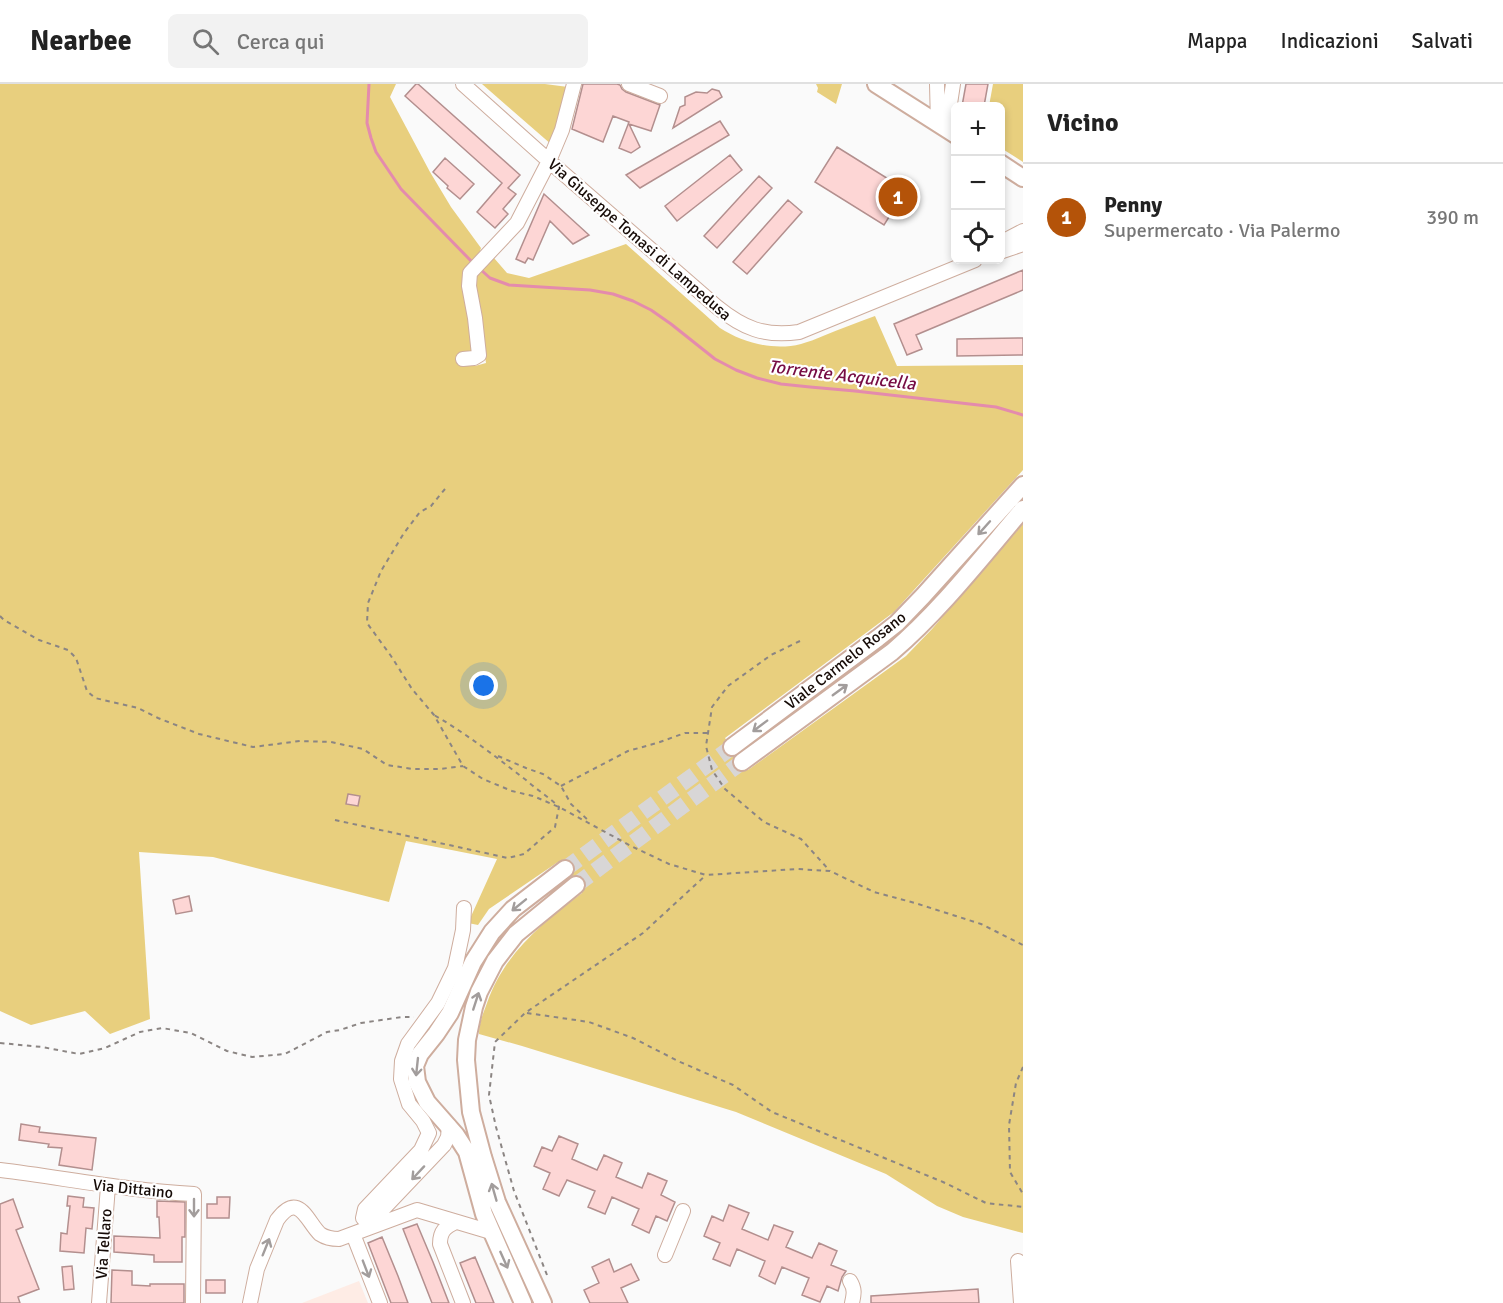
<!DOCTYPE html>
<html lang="it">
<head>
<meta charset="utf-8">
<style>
  :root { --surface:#fff; --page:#f2f2f2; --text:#222; --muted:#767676; --line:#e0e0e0; --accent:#b45309 }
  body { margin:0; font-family:Signika,sans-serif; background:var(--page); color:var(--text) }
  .controls { position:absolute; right:18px; top:18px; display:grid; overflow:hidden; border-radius:9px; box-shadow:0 3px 9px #0003 }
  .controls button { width:54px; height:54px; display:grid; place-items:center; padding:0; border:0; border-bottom:2px solid var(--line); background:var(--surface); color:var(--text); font:30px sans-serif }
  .you { position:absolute; left:484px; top:602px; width:21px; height:21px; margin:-15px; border:4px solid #fff; border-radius:50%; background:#1a73e8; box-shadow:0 0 0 9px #1a73e833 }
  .badge { display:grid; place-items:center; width:39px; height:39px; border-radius:50%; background:var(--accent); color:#fff; font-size:20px; font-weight:700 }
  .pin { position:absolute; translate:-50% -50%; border:3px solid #fff; box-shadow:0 2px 6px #0006 }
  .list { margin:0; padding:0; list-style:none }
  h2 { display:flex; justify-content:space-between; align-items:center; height:78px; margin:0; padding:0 24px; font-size:26px }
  h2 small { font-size:20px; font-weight:400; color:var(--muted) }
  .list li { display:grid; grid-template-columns:39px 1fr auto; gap:18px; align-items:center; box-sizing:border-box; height:108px; padding:0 24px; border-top:2px solid var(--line) }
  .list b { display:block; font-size:22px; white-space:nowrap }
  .list p { margin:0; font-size:20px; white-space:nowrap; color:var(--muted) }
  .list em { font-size:20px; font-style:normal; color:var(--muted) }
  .icon { flex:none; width:33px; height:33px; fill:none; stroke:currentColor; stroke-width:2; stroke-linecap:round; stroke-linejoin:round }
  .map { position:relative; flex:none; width:1023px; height:1219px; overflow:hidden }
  header { display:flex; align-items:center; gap:36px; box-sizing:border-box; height:84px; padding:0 30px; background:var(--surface); border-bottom:2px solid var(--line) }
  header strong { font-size:28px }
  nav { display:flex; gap:33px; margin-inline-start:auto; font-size:21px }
  .search { width:420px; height:54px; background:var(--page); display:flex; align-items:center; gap:15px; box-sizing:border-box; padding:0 21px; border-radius:9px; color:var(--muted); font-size:22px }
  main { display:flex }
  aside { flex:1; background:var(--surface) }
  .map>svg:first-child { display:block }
</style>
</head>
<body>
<header>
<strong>Nearbee</strong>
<div class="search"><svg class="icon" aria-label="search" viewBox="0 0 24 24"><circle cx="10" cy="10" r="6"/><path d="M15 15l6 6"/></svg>Cerca qui</div>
<nav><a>Mappa</a><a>Indicazioni</a><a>Salvati</a></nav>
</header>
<main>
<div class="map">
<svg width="1023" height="1219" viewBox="0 0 1023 1219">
  <rect width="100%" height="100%" fill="#fafafa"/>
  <path fill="#feece5" d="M359,1197L368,1219H302Z"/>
  <path fill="#e8cf7e" d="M0,0H396L390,13L430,88L451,123L481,164L479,170L463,187V202L474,267L459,272L458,280L475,282L486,279L474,202V192L483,182L494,174L507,189L529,194L626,160L720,244C743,259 774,267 801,260C808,258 816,255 823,252C840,245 858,238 875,232L897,282L1023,281V386L894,528L725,654L748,686L906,572L932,545L1023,440V1149L963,1133L937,1122L886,1090L736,1028L522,962L479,950C479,939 483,930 487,919C504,870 541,840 582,809L565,785L558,778L489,825L478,841L468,839L497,775L406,757L389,818L213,773L139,768L150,935L110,950L85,927L31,941L0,927Z
    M482,0H545L568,3L552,61Z
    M816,0H842L836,20L817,8L818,4Z
    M993,0H1023V78L1001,64L1000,22H989Z"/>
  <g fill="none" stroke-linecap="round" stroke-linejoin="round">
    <path stroke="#e48bad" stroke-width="3" d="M369,0L367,39L371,54L376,68L401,105L473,179
      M480,185L490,194L509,201L590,206L613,210L633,217L651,226L671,240L715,275L736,286L757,294L781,300L810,303L855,307L996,323L1023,331"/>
  </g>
  <path fill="#fdd6d5" stroke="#b38f8e" stroke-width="1.5" d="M416,0H418L520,91L508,104L516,110L503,125L508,130L495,144L477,128L502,99L405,12Z
    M583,0H617L620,1L622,5L626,8L660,21L651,47L629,40L640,63L631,69L619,64L629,38L613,32L603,58L572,45Z
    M966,0H988L984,22H962Z
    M712,5L719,7L722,13L673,44L680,23L685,21V13L696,8L707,9Z
    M720,37L729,51L640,104L626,91Z
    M837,63L906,106L884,141L815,98Z
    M730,71L742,86L677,137L665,122Z
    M445,74L474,100L460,115L447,104L448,102L433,88Z
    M759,92L772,104L717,164L704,152Z
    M544,110L589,151L573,160L550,137L533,176L528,174L525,179L516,175Z
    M788,116L802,128L747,190L733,178Z
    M1023,186V206L916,251L922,265L907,271L894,240Z
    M1023,254V271L957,272V255Z
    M348,710L360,712L358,722L346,720Z
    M189,812L192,827L176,830L173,816Z
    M21,1040L40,1043L39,1048L96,1054L92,1086L59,1081L62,1064L48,1063L49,1060L19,1056Z
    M559,1052L578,1060L572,1075L597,1086L604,1071L622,1079L616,1093L642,1104L648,1089L667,1097L661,1111L675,1118L667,1137L656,1132L649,1149L632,1141L639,1125L612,1113L605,1130L588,1123L595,1107L567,1096L559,1112L543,1105L550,1089L534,1082L542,1063L552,1067Z
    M68,1112L84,1114L83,1123L94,1124L92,1145L86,1144L84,1169L60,1167L61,1149L67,1150L70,1122H67Z
    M217,1113H230L229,1134H207V1120H217Z
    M13,1115L23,1143L16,1146L39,1205L18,1213L20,1219H0V1120Z
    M157,1117L185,1118V1153H182V1178H154V1171L114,1168V1152L160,1154L159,1133H157Z
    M729,1121L749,1129L742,1145L768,1156L774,1141L793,1148L786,1163L812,1174L819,1159L837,1167L831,1181L846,1187L842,1193L838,1207L827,1202L820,1218L802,1211L809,1194L782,1183L775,1200L759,1192L765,1177L737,1165L730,1182L713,1175L720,1159L704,1152L712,1132L723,1137Z
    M417,1140L433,1178L449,1219H432L403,1145Z
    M382,1153L398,1192L408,1219H391L368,1159Z
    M475,1173L487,1202L494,1219H476L460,1179Z
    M609,1175L614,1188L631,1180L639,1196L621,1204L628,1219H590L584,1206L599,1199L592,1183Z
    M72,1182L74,1205L64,1206L62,1183Z
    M112,1186L132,1187V1201L150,1202V1200H184V1219H111Z
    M206,1196H225V1209H206Z
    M978,1205L979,1219H871V1212Z"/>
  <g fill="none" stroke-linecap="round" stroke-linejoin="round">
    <path stroke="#d8d6d6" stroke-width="16" stroke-dasharray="16 8" stroke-linecap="butt" d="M565,785L732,663
      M576,801L742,678"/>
    <g stroke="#cead9e" stroke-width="16">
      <path id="minor" d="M463,0L549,77L717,223C743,244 764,253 799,248L975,176
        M629,0L660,12
        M937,0L938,40
        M938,40L948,33L953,0
        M1000,159L1023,147
        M1000,168L1023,160
        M463,275L474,274L479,271L475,234L469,202L470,189L517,139L549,77L562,46L574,0
        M0,1086C65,1094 129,1107 194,1110L193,1219
        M456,1138C445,1143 440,1147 440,1160L463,1219
        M369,1140L363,1134L365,1125L421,1066L429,1049L423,1037L409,1020L401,995L402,977L408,960L438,919L455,884L463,846L464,824
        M367,1142L444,1061L448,1053L449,1042
        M353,1150L380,1219
        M665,1171L683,1127
        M1018,1177L1021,1219
        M850,1197C855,1205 854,1210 852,1219
        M99,1219L108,1102
        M250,1219L257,1185L277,1136C299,1106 307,1138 320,1150C326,1154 332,1155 339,1155L417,1126L491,1148"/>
    </g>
    <g stroke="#cead9e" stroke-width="20">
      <path id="major" d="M876,0L956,51
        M1000,79L1023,94
        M732,663L878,554L897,539L923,512L1023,401
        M742,678L892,568C941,526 981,474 1023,425
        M523,1219L484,1130L467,1068L456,1051L427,1018L417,998L415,982L420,970L436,950L450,929L473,878L492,848L513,825L565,785
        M543,1219L497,1118L483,1073L471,1028L466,976L467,956L474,923L479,908L495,877L516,850L576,801"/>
    </g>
    <path stroke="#8b8583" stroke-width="2" stroke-dasharray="4.5 4.5" stroke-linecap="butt" d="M445,405L431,422L420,428L404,449L381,487L368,519L367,539L391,572L412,605L434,631L463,682L483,695L512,707L533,712L559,723L631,762L669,780L706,791L797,785L830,787L874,808L915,819L981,840L1023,861
      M0,532L4,536L39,556L68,566L76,574L87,607L95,614L138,624L158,634L199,650L253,663L300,657L331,658L363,665L387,681L413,685H440L463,682
      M800,557L771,571L728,602L712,623L706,662L712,686L725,705L764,738L801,755L830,787
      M498,672L526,684L543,690L561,702L571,720L590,738
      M561,702L628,667L657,659L685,649H708
      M335,736L508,774L524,770L555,743L559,723C549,713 537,706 526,696C496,673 467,650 434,631
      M527,929L589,938L633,954L678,977L733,1001L772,1028L943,1098L986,1119L1023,1123
      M0,959L42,963L79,970L105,964L140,948L162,944L191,949L227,967L252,973L285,970L327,948L340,946L361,939L402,933H414
      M1023,983L1016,999L1009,1041L1010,1088L1023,1110
      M547,1191L514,1107L496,1043L489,1011L495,958L525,929L643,849L706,791"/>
    <use href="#minor" stroke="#fff" stroke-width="14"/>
    <use href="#major" stroke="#fff" stroke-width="16"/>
  </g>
  <defs><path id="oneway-shaft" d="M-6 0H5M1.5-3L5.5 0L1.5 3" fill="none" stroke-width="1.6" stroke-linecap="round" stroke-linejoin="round" transform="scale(1.5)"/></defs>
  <g stroke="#a29d9c">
    <use href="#oneway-shaft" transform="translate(984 444) rotate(132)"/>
    <use href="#oneway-shaft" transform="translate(840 606) rotate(-36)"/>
    <use href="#oneway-shaft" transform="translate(760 642) rotate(143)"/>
    <use href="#oneway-shaft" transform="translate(519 821) rotate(141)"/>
    <use href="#oneway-shaft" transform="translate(476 917) rotate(-72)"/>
    <use href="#oneway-shaft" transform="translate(417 983) rotate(96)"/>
    <use href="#oneway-shaft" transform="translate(418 1089) rotate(133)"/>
    <use href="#oneway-shaft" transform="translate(494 1108) rotate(-106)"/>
    <use href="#oneway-shaft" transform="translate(194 1124) rotate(90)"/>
    <use href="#oneway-shaft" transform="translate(266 1163) rotate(-68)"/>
    <use href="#oneway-shaft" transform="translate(504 1176) rotate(66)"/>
    <use href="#oneway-shaft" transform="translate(366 1185) rotate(69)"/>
  </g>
  <g text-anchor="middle" stroke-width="4.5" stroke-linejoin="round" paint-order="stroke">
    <g font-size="16" fill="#160b07" stroke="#fff">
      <text transform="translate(640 155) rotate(41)" y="6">Via Giuseppe Tomasi di Lampedusa</text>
      <text transform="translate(845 576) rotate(-38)" y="6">Viale Carmelo Rosano</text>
      <text transform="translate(133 1104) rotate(6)" y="6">Via Dittaino</text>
      <text transform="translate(103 1160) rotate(-86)" y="6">Via Tellaro</text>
    </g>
    <g font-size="18" font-style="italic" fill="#760c44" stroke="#fff">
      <text transform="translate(842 291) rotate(7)" y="6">Torrente Acquicella</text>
    </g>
  </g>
</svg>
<div class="controls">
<button>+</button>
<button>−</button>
<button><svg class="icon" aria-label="locate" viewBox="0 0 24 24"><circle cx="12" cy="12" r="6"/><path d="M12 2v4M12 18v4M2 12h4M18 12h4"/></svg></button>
</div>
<div class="you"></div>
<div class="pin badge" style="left:898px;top:113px">1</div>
</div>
<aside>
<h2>Vicino<small></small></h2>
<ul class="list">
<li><span class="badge">1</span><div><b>Penny</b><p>Supermercato · Via Palermo</p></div><em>390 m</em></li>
</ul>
</aside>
</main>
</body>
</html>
